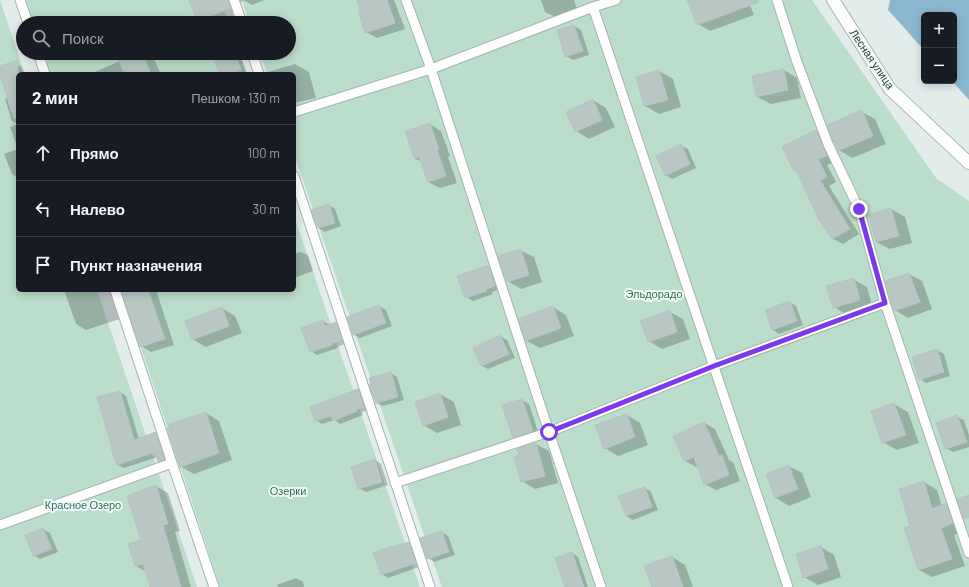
<!DOCTYPE html>
<html lang="ru">
<head>
<meta charset="utf-8">
<style>
  :root { --surface:#171b24; --page:#242831; --text:#f1f3f6; --muted:#9ea1a6; --line:#363941 }
  body { margin:0; font-family:Barlow,sans-serif; background:var(--page); color:var(--text) }
  .controls { position:absolute; right:12px; top:12px; display:grid; overflow:hidden; border-radius:6px; box-shadow:0 2px 10px #0003 }
  .controls button { width:36px; height:36px; display:grid; place-items:center; padding:0; border:0; border-bottom:1px solid var(--line); background:var(--surface); color:var(--text); font:20px sans-serif }
  .stop { position:absolute; width:12px; height:12px; margin:-9px; border:3px solid #7c3aed; border-radius:50%; background:#fff }
  .stop.end { background:#7c3aed; border-color:#fff; box-shadow:0 1px 4px #0008 }
  .list { margin:0; padding:0; list-style:none }
  h2 { display:flex; justify-content:space-between; align-items:center; height:52px; margin:0; padding:0 16px; font-size:17px }
  h2 small { font-size:13px; font-weight:400; color:var(--muted) }
  .list li { display:grid; grid-template-columns:26px 1fr auto; gap:12px; align-items:center; box-sizing:border-box; height:56px; padding:0 16px; border-top:1px solid var(--line) }
  .list b { display:block; font-size:15px; white-space:nowrap }
  .list em { font-size:13px; font-style:normal; color:var(--muted) }
  .icon { flex:none; width:22px; height:22px; fill:none; stroke:currentColor; stroke-width:2; stroke-linecap:round; stroke-linejoin:round }
  .map { position:relative; flex:none; width:969px; height:587px; overflow:hidden }
  .search { position:absolute; background:var(--surface); box-shadow:0 2px 10px #0003; left:16px; top:16px; width:280px; height:44px; display:flex; align-items:center; gap:10px; box-sizing:border-box; padding:0 14px; border-radius:22px; color:var(--muted); font-size:15px }
  .panel { position:absolute; background:var(--surface); box-shadow:0 2px 10px #0003; left:16px; top:72px; width:280px; height:220px; border-radius:6px }
  .map>svg:first-child { display:block }
</style>
</head>
<body>
<div class="map">
<svg width="969" height="587" viewBox="0 0 969 587">
  <rect width="100%" height="100%" fill="#e2ecea"/>
  <path fill="#bbddcb" d="M0,0L25,74H18V290H97L197,587H0Z
    M26,0H221L229,23H33Z
    M242,0H812L936,178L969,201V587H442L294,154V74H267L260,53H289V23H249Z
    M43,53H239L246,74H50Z
    M294,216L420,587H220L122,290H294Z"/>
  <path fill="#8bb8d1" d="M890,0H969V100L952,81H954V15H924V50L888,10Z"/>
  <path fill="#0003" d="M191,0H264L252,5L243,0L239,5V9L232,12L234,17L219,23H203L198,20Z
    M358,0H394L405,29L377,38L366,32Z
    M541,0H574L578,12L559,19L545,12Z
    M688,0H748L754,15L710,31L698,24Z
    M574,26L581,30L589,55L573,60L566,56Z
    M126,53H148L152,55L161,74H90L120,61Z
    M234,53L241,57L247,73L220,74Z
    M15,62L21,66L24,74H18V124L12,121L5,99L8,98L0,72V67Z
    M295,64L309,72L316,98L294,103V74H268V72Z
    M784,70L797,78L801,98L771,104L757,97Z
    M659,71L673,79L681,107L659,114L645,106L637,77Z
    M593,100L606,108L615,127L589,139L576,131Z
    M862,112L875,119L886,144L852,158L839,150Z
    M18,124V178L12,174L4,154L18,149L10,127Z
    M430,124L441,131L450,156L448,157L457,183L440,188L428,182L422,162L414,158Z
    M816,131L826,137L836,161L827,165L836,182L829,186L859,234L843,244L833,239L820,219L798,172L795,170Z
    M681,146L688,149L696,168L672,179L666,175Z
    M329,205L335,209L341,226L325,232L318,228Z
    M891,209L905,217L912,243L890,249L876,242Z
    M520,250L534,257L542,282L521,289L507,281Z
    M301,252L308,255L313,271L294,278V254Z
    M488,267L495,270L501,289L492,292L493,294L473,301L466,297Z
    M909,274L922,281L932,309L908,318L895,310Z
    M853,279L867,287L873,308L847,315L834,307Z
    M64,290H156L174,345L151,352L141,346L123,291L119,295L126,317L86,330L76,324Z
    M789,302L796,306L803,325L779,334L773,330Z
    M379,306L386,310L392,326L360,338L354,335Z
    M553,307L566,315L574,336L540,348L527,341Z
    M222,308L235,316L242,333L206,347L192,339Z
    M670,312L683,319L690,339L662,349L649,341Z
    M323,321L330,325L336,323L342,327L348,343L337,347L338,348L317,355L311,351Z
    M500,336L507,340L515,358L488,369L482,366Z
    M937,350L944,354L950,376L926,383L920,379Z
    M391,373L397,377L404,400L383,406L376,403Z
    M358,390L365,394L370,410L362,412L363,415L340,424L335,420L322,424L316,420Z
    M120,392L126,396L139,439L155,433L162,437L171,463L166,465L159,461L158,457L124,468L118,465L113,448Z
    M440,394L454,402L461,425L437,433L423,425Z
    M522,400L529,404L539,435L520,441L514,437L503,406Z
    M894,404L908,412L919,443L897,450L883,442Z
    M206,413L219,421L232,460L194,474L180,466Z
    M627,415L640,423L648,445L618,456L605,448Z
    M957,417L964,420L969,435V447L953,452L946,448Z
    M704,423L715,429L729,460L733,462L740,481L716,490L705,484L698,466L696,467L685,461L674,436Z
    M536,444L549,451L558,483L535,489L522,481L520,456Z
    M375,460L381,464L388,485L366,492L359,488Z
    M789,466L802,473L811,497L789,506L776,498L767,474Z
    M924,482L937,490L942,506L946,505L959,512L966,531L954,535L965,566L932,577L919,570L912,526Z
    M156,486L168,493L180,531L175,532L191,587H151L146,572L136,566Z
    M645,488L651,492L658,510L633,520L626,516Z
    M43,529L50,533L58,552L40,559L34,555Z
    M442,532L448,536L455,555L434,562L428,558Z
    M409,543L415,547L422,566L388,578L382,574L393,548Z
    M821,547L834,555L841,577L818,585L804,577Z
    M572,553L578,557L588,587H566Z
    M672,557L685,565L693,587H653Z
    M296,578L303,582L304,587H278L277,585Z"/>
  <path fill="#b8c7c4" stroke="#b5c6c2" d="M189,0H228L231,8L197,21Z
    M357,0H387L395,23L365,33L358,11H360Z
    M687,0H758L759,2L697,25Z
    M574,25L583,51L565,57L557,30Z
    M115,53H142L151,74H125Z
    M231,53H235L241,70L230,74H219L214,60Z
    M18,60V118L14,119L0,75V66Z
    M784,69L788,90L756,97L752,76Z
    M659,70L668,100L644,106L636,77Z
    M593,99L602,120L575,132L566,112Z
    M862,110L873,136L838,151L827,125Z
    M430,123L439,150H437L446,176L428,182L419,157L414,158L405,131Z
    M816,130L827,156L818,159L827,177L820,180L850,229L832,239L819,220L796,170L794,171L782,147Z
    M681,144L690,164L665,176L656,156Z
    M329,204L335,223L318,228L311,210Z
    M891,208L899,236L876,242L868,215Z
    M521,249L529,275L507,282L498,256Z
    M489,265L495,286L486,289L487,291L465,298L457,276Z
    M909,273L920,302L894,311L885,281Z
    M854,278L860,300L833,308L826,286Z
    M121,290H148L165,339L140,347Z
    M790,301L797,321L772,330L765,310Z
    M379,305L386,323L353,335L347,317Z
    M553,306L561,328L526,341L518,319Z
    M222,307L229,326L192,340L185,321Z
    M670,310L677,332L648,342L640,321Z
    M323,320L325,326L336,322L342,340L331,344L332,345L310,352L301,328Z
    M500,335L509,354L481,366L473,348Z
    M937,349L944,372L919,380L912,357Z
    M391,372L398,397L376,403L369,385L371,384L369,378Z
    M358,389L364,407L356,409L357,411L333,421L331,416L315,421L310,407Z
    M120,391L134,440L156,432L164,459L158,462L155,452L117,465L111,448H112L97,397Z
    M440,393L448,417L423,426L415,402Z
    M522,399L533,431L513,438L502,405Z
    M894,403L906,435L882,443L871,411Z
    M206,412L219,453L180,467L167,428L170,427L169,424Z
    M627,414L635,437L604,449L595,425Z
    M957,415L967,442L945,449L936,423Z
    M704,422L719,456L722,455L729,475L704,485L694,457L684,461L673,436Z
    M536,443L545,476L521,482L514,457L519,455L517,449Z
    M375,459L382,482L358,489L351,467Z
    M789,465L798,489L775,498L766,474Z
    M924,481L932,509L946,503L953,523L941,528L952,559L918,570L904,528L910,526L899,489Z
    M156,485L168,524L163,525L181,587H150L143,564L135,566L128,544L141,540L127,496Z
    M645,487L652,507L626,516L618,496Z
    M969,495V517L964,519L957,499Z
    M43,528L52,549L33,556L25,535Z
    M442,531L449,552L427,559L420,538Z
    M409,542L416,563L381,575L373,553L392,546V547Z
    M821,546L828,569L803,578L796,554Z
    M572,552L584,587H565L555,558Z
    M672,556L683,587H652L644,566Z"/>
  <g fill="none" stroke-linecap="round" stroke-linejoin="round">
    <g stroke="#a5b4b2" stroke-width="11">
      <path id="service" d="M20,0L28,23
        M234,0L242,23
        M406,0L431,69L549,432L601,587
        M777,0L797,62L828,144L859,209L885,303L969,553
        M593,7L788,587
        M38,53L45,74
        M252,53L259,74
        M294,112L431,69L593,7L616,0
        M294,176L430,587
        M115,290L172,463L214,587
        M395,483L549,432L714,366L885,303
        M0,525L172,463"/>
    </g>
    <g stroke="#a5b4b2" stroke-width="14">
      <path id="tertiary" d="M833,0L890,89L969,163"/>
    </g>
    <use href="#service" stroke="#fff" stroke-width="9"/>
    <use href="#tertiary" stroke="#fff" stroke-width="12"/>
  </g>
  <g fill="none" stroke-linecap="round" stroke-linejoin="round">
    <path stroke="#7c3aed" stroke-width="5" d="M549,432L714,366L885,303L859,209"/>
  </g>
  <g text-anchor="middle" stroke-width="4" stroke-linejoin="round" paint-order="stroke">
    <g font-size="11" fill="#223e3c" stroke="#f3f9f7">
      <text transform="translate(872 59) rotate(56)" y="4">Лесная улица</text>
    </g>
    <g font-size="11" fill="#2c7457" stroke="#f3f9f7">
      <text x="654" y="298">Эльдорадо</text>
      <text x="288" y="495">Озерки</text>
      <text x="83" y="509">Красное Озеро</text>
    </g>
  </g>
</svg>
<div class="controls">
<button>+</button>
<button>−</button>
</div>
<div class="stop" style="left:549px;top:432px"></div>
<div class="stop end" style="left:859px;top:209px"></div>
<div class="search"><svg class="icon" aria-label="search" viewBox="0 0 24 24"><circle cx="10" cy="10" r="6"/><path d="M15 15l6 6"/></svg>Поиск</div>
<section class="panel">
<h2>2 мин<small>Пешком · 130 m</small></h2>
<ul class="list">
<li><svg class="icon" aria-label="ahead" viewBox="0 0 24 24"><path d="M12 20V5M6 11l6-6 6 6"/></svg><div><b>Прямо</b></div><em>100 m</em></li>
<li><svg class="icon" aria-label="left" viewBox="0 0 24 24"><path d="M17 20v-9H6M10 6l-5 5 5 5"/></svg><div><b>Налево</b></div><em>30 m</em></li>
<li><svg class="icon" aria-label="arrive" viewBox="0 0 24 24"><path d="M6 21V4h12l-3 4 3 4H6"/></svg><div><b>Пункт назначения</b></div></li>
</ul>
</section>
</div>
</body>
</html>
